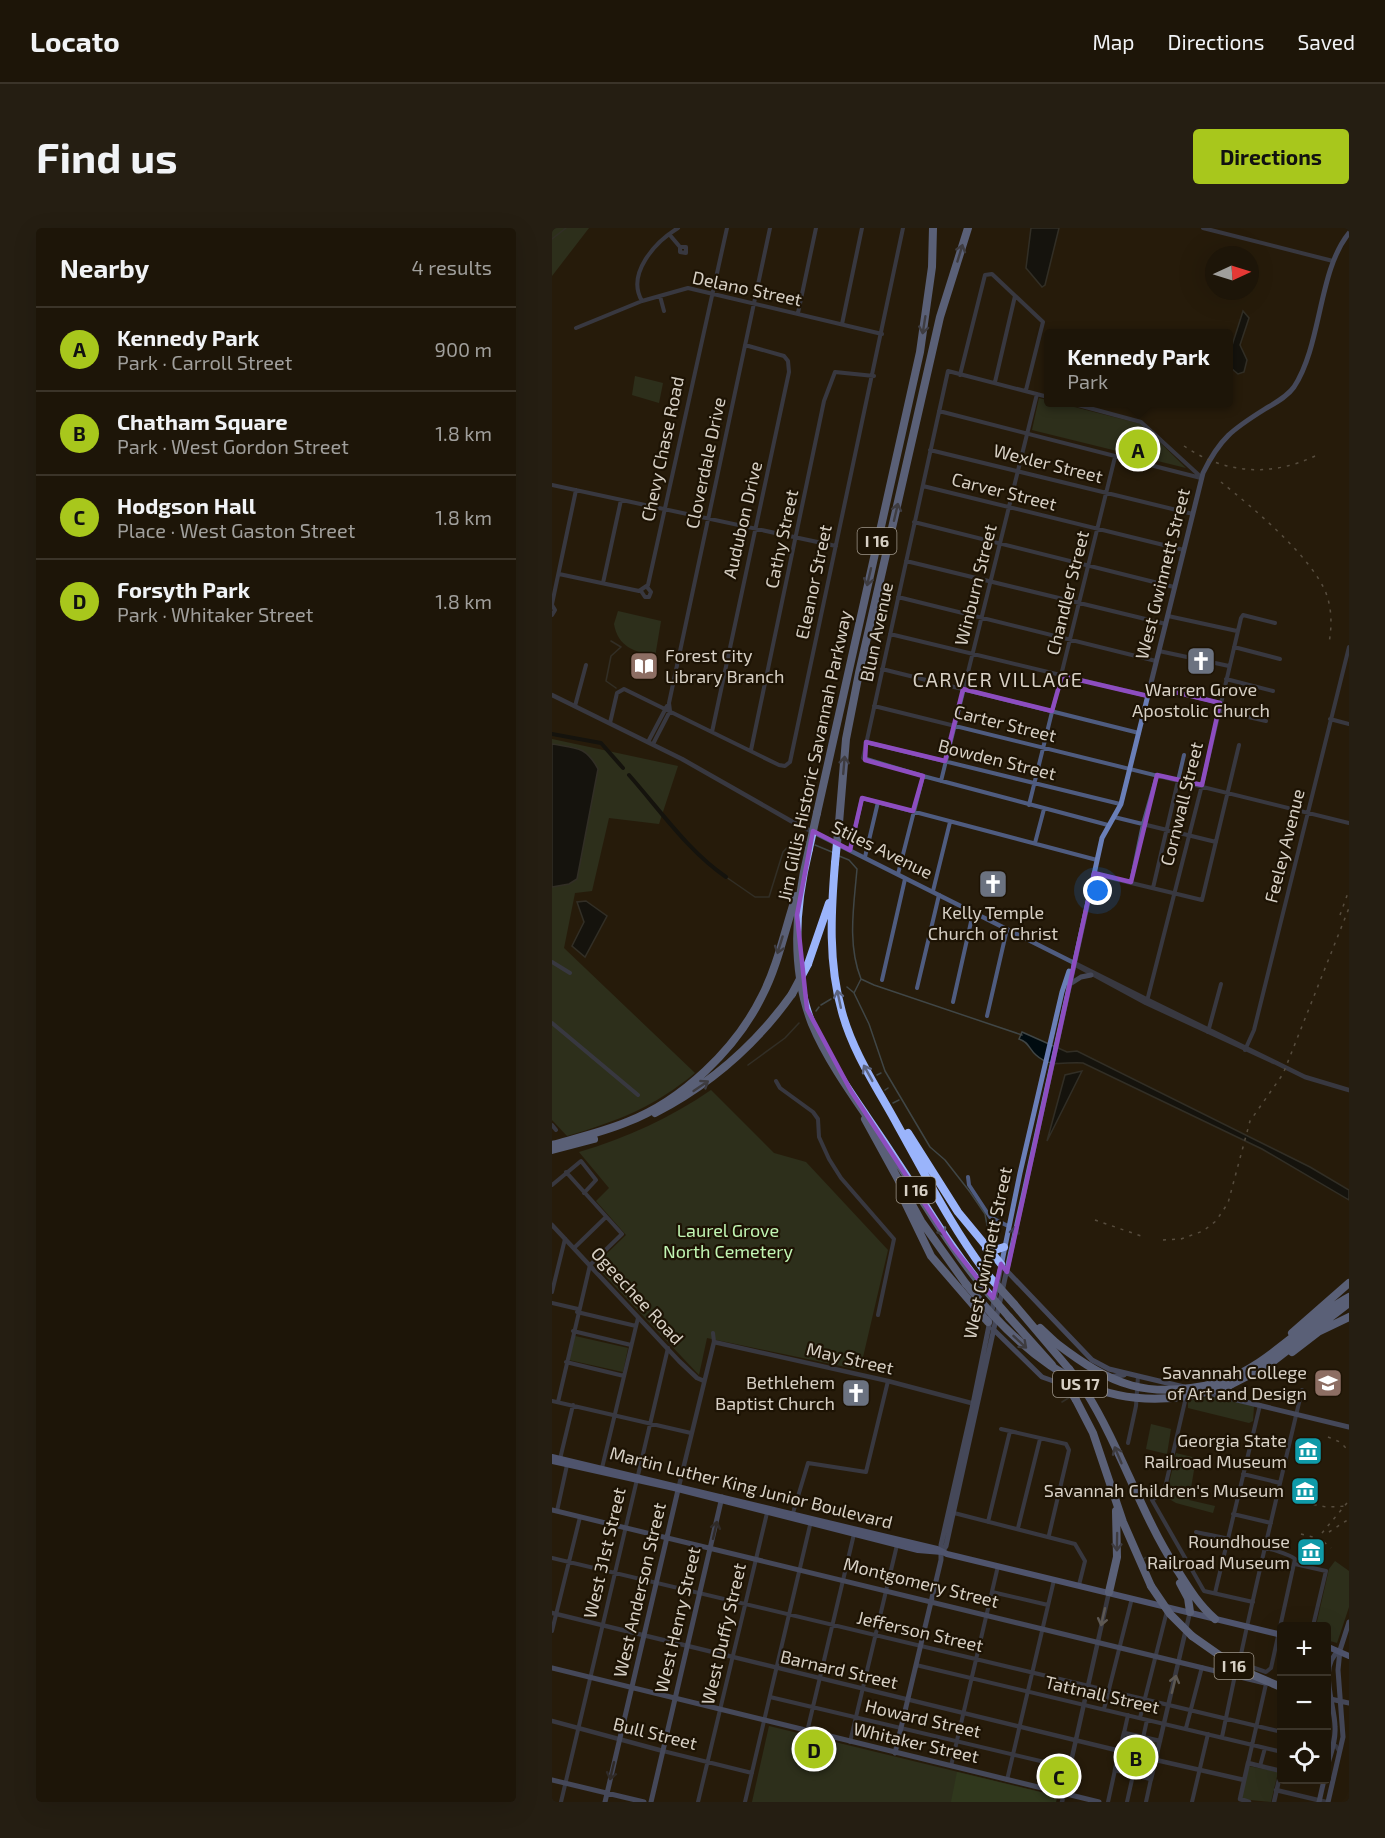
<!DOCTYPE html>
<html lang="en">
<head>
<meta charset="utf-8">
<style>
  :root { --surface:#1d1508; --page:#251e12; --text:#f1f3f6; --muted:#a09f9c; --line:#3b3429; --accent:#a8c71c }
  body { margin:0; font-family:"Exo 2",sans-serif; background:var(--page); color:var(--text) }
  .controls { position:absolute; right:18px; bottom:18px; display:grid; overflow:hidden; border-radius:6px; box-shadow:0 6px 24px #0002 }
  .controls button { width:54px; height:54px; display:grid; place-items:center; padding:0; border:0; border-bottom:2px solid var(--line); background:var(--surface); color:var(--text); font:30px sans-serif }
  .compass { position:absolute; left:653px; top:18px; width:54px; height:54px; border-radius:50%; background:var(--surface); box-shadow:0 6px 24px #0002; rotate:86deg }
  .you { position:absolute; left:546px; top:663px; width:21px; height:21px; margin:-15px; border:4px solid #fff; border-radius:50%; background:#1a73e8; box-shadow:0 0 0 9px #1a73e833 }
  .badge { display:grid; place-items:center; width:39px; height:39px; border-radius:50%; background:var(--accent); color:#111; font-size:20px; font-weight:700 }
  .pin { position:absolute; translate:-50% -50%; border:3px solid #fff; box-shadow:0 2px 6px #0006 }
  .popup { position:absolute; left:492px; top:101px; width:189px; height:78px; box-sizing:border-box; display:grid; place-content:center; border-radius:6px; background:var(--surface); filter:drop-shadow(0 2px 4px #0005); font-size:20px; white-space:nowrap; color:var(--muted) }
  .popup b { font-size:22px; color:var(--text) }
  .popup::after { content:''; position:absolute; left:50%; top:100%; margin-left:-12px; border:12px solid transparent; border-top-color:var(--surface) }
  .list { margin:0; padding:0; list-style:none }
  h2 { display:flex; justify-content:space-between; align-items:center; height:78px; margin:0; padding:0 24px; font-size:26px }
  h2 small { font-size:20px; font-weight:400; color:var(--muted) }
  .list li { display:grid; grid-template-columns:39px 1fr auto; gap:18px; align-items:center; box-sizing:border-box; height:84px; padding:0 24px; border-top:2px solid var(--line) }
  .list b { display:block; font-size:22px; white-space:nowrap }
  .list p { margin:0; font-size:20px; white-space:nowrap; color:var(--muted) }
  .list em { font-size:20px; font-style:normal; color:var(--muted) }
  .icon { flex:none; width:33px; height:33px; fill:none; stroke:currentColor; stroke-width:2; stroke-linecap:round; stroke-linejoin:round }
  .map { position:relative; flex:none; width:797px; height:1574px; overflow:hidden; border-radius:6px }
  header { display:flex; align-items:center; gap:36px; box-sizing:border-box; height:84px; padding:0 30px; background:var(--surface); border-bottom:2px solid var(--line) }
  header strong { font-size:28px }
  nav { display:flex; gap:33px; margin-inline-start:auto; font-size:21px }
  .intro { display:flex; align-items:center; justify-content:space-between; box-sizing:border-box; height:144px; padding:0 36px }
  h1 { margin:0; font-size:42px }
  .button { padding:15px 27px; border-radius:6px; background:var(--accent); color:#111; font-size:21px; font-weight:700 }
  main { display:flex; gap:36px; padding:0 36px }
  aside { flex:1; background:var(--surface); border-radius:6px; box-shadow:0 6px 24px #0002 }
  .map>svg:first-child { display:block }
</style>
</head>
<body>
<header>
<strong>Locato</strong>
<nav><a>Map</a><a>Directions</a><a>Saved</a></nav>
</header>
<div class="intro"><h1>Find us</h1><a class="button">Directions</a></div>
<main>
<aside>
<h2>Nearby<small>4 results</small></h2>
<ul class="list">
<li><span class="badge">A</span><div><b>Kennedy Park</b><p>Park · Carroll Street</p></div><em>900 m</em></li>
<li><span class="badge">B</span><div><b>Chatham Square</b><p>Park · West Gordon Street</p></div><em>1.8 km</em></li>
<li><span class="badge">C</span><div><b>Hodgson Hall</b><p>Place · West Gaston Street</p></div><em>1.8 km</em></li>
<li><span class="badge">D</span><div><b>Forsyth Park</b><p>Park · Whitaker Street</p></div><em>1.8 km</em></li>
</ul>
</aside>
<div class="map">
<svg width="797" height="1574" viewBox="0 0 797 1574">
  <rect width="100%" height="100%" fill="#271c0b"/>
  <path fill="#354830" d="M0,0H37L0,48Z
    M83,148L111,155L107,175L80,167Z
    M487,170L589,196L634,240L480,202Z
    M66,383L109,393L103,429C82,423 66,419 62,396Z
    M0,511L126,538L107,596L57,590L40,663L23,665L12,720L143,845C102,879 66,893 15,908L0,892Z
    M159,862L222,925L254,934L336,1022L308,1142L155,1110L147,1147L43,1037L74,1007L44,973L57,960L27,924C75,910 118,890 159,862Z
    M23,1108L76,1120L71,1144L17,1132Z
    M661,1168L702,1178L701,1193L697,1195L636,1180V1173Z
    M599,1196L619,1201L615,1226L594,1221Z
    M624,1225L644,1230L637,1272L663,1278L661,1285L624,1275L614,1269Z
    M783,1333L797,1343V1379L785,1415L775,1412L774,1398H764L777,1341Z
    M217,1498L505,1568L504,1574H200Z
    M571,1506L606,1515L598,1549L563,1540Z
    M696,1538L726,1544L719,1574L688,1571Z"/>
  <path fill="#3c5c34" d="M405,1544L505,1568L504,1574H399Z"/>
  <path fill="#000b10" stroke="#404646" stroke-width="1.5" d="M479,0H507L493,57L490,59L474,40Z
    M691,83L697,90L688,117L695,132L692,144L686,146L679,140L676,130Z
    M0,516C24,520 34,518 46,541L25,651L17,656L0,659Z
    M34,673L55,688L33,729L20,718L32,694L25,674Z
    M470,804L515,824L525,823L758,939L797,962V972L710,921L531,835C514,833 499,841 484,827C477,821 477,814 467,811Z
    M530,843L495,913L513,847Z"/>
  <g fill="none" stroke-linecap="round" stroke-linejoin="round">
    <path stroke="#404646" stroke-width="1.5" d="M0,11L14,0
      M59,413L69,419L59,428L54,453L64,460
      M263,617L280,624
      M287,628L297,632L305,641C302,677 295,716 309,751L322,757L470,807
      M174,649L203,669H217L231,624L243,611L255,614
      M309,751L302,765L317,796L333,843L378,919L393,932L418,964L433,986L435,997
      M295,759L301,764
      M269,777L279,771
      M264,783L267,779
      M196,837L233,810L247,795
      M325,847L329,845
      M333,862L336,860
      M341,875L347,872
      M510,1174L518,1169
      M566,1263L571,1261
      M591,1331L597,1328"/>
    <path stroke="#000b10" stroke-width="4" d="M0,506L49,515L71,540
      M77,547C108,582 136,623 174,649"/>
    <path stroke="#4f5c80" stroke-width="4" d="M651,0L781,33
      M117,6L128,19H134V25L128,24V19
      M108,68L112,83
      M90,73C74,46 103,14 126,0
      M246,85L264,0
      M290,96L310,0
      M24,100L90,73L136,60L330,106
      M408,147L433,47L440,46L491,94L474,162
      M443,154L463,68
      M496,169L396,143L311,530L371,548L556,597
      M515,174L589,194L649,249
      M387,183L649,250
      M378,222L641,286
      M0,257L284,318
      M371,258L632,322
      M362,294L622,359
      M354,333L614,396
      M7,346L87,363L96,357L175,0
      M51,355L69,272
      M89,363L93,369H97L99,364L95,359
      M346,369L604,433
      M0,376L24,262
      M0,377L3,382L0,387
      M616,388L685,403
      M338,406L596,468
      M682,419L728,431
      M607,423L677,438
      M330,441L587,505
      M674,451L721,463
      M598,458L668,475
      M23,478L34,437
      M322,478L797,595
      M666,482L714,493
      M778,491L797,496
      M58,495L65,465L72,461L227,537L233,538L238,534L351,0
      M160,504L237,144L236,133L232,128L193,117
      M96,514L115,478
      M314,514L568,576
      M101,516L118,483L117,475L218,0
      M199,522L272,173L283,144L322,148
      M389,553L485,166
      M477,577L563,229
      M562,589L664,614
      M483,615L492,581
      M298,622L310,570L545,632
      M313,629L326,574
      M346,646L371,548
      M542,646L650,672L687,517
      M579,654L591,596L605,547
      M601,660L632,527
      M381,663L398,594
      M0,734L18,745
      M330,752L353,651
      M365,760L387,667
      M595,773L650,557L689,390L691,387L723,395
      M401,774L421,685
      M435,788L455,701
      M0,795L86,867
      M656,804L669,756
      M693,822L702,802L797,419
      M224,853L228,860L261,884L266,891L267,909L277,931L289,950L342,1011L326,1087
      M0,897L4,902
      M416,949L417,957L438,989L456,998
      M0,957L29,933L44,952L32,965
      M22,1020L54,989
      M0,1064L13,1011
      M0,1075L26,1081
      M25,1084L84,1098
      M21,1103L79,1117
      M161,1105L162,1114
      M14,1134L72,1148
      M634,1169L612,1264L600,1272L652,1363L701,1374
      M0,1173L139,1205
      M6,1174L38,1037L70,1006L14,944
      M449,1201L514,1216L517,1222L497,1307
      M576,1215L584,1178L586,1148
      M8,1231L21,1177
      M695,1231L732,1240
      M50,1240L86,1090
      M691,1246L728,1255
      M5,1283L15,1237
      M241,1285L256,1235L314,1244L336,1153
      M402,1285L523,1316L533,1333L527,1357
      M681,1286L719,1295
      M436,1294L458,1203
      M466,1300L488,1211
      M644,1304C662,1308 732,1321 743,1331L719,1440L714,1444L691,1436L688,1431C707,1341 729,1252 750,1162
      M0,1330L730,1504
      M743,1336L774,1343L761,1398
      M440,1364L496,1377
      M663,1365L708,1177
      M0,1403L28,1289
      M364,1437L730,1524
      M218,1469L518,1540
      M552,1481L580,1370
      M588,1490L615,1383
      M634,1500L650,1439
      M255,1504L302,1306
      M572,1505L576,1487
      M670,1509L683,1447
      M591,1510L595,1492
      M298,1514L345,1317
      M774,1516L784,1518L787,1523
      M111,1523L200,1545
      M696,1535L714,1456
      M399,1538L446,1338
      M708,1538L713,1520
      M455,1552L502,1352
      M9,1574L116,1120
      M146,1574L215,1285
      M193,1574L259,1293
      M556,1574L563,1542
      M575,1574L581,1547
      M594,1574L599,1551
      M640,1574L656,1506"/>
    <path stroke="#4f5c80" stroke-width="4.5" d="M0,467L130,531L239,593L596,772L753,849L797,862
      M522,736L594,775L722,834
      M0,997L127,1133L145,1150L152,1153
      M126,1262L162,1114L336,1153L423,1176
      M0,1385L568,1523
      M0,1493L111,1523
      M608,1513L572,1505L563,1542L599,1551L638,1384
      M604,1532L692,1552
      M724,1562L774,1574
      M510,1574L557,1364
      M697,1574L688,1571L696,1535L729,1543
      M722,1574L729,1543"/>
    <path stroke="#6a7fb8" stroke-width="5" d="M518,756L529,749L539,747
      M454,1042L540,1132L557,1141L632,1159
      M441,1101L490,1149L507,1155L572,1147
      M656,1165L797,1199
      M0,1282L713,1455
      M390,1324L394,1318C448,1082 496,845 550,610L569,576L651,245C668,210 681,201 713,181C723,175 735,169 742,159C770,116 766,43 797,5
      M0,1440L547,1574
      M774,1470L797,1475
      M343,1525L389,1332V1317L421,1176L468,945L510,764L517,743
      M774,1542C778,1528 784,1513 783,1499C783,1476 765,1438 788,1422
      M0,1552L92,1574
      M53,1574L126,1262
      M99,1574L170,1269
      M767,1574L772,1552
      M776,1574L791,1509L786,1442L788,1422L797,1394"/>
    <path stroke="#809ae4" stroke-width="6" d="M0,1229L385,1321L395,1326L730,1407
      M0,1233L122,1260L366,1322L390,1324
      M774,1418L797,1428"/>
    <path stroke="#9ab4fb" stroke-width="8" d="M265,585L368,124L380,39L381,0
      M287,595L294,511L307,445L388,89L416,0
      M257,621C243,678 238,739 260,796C279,842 317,889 344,932C373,975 398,1020 432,1060
      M283,635C279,684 276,735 290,784C301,825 326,861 346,898C374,948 400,1000 435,1046
      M256,736L277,675
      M103,885C159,856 203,818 240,766
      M313,891L369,993L414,1056
      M356,905L406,984L449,1036
      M0,917C25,910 51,904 75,894C130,873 184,821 210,768C226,737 233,701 244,668
      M0,922L42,911
      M350,968L379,1028L436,1094
      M434,1020L443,1022L452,1019
      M462,1076L517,1141
      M457,1089L500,1137
      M488,1100L504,1115
      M740,1105L797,1055
      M740,1124L766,1104L797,1089
      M666,1155C717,1138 751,1094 797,1069
      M678,1157L715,1138L797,1075
      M534,1164C569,1220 588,1284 624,1340C636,1359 646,1376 663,1391
      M524,1172L541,1205L571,1294L599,1358
      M628,1355L636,1370L638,1384
      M557,1364L565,1329L564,1283
      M640,1408L687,1441L729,1459"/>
    <path stroke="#938a7d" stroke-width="1.5" stroke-dasharray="3 6" stroke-linecap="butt" d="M632,218C673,246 719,249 763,228
      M669,254C700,279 759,328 774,365C780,381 780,398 777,415
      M788,687L797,662
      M543,992L589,1008
      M611,1012L629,1011L651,1003L664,993L676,975L698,893L731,846L797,680
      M776,1209L788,1214L797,1223
      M744,1273L774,1279L797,1278
      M777,1304L797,1291
      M770,1305L795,1275
      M749,1306L761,1309
      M772,1314L779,1320"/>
    <path stroke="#9ab4fb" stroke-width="8" d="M257,621L265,585
      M283,635L287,595
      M240,766L256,736
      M435,1046L462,1076
      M414,1056C485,1144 562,1198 678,1157
      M432,1060L457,1089
      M504,1115C560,1158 596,1172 666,1155
      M517,1141L534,1164
      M509,1148L524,1172
      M599,1358L618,1386L640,1408"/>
  </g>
  <defs><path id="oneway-shaft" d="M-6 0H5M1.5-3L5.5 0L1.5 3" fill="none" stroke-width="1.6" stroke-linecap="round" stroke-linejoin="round" transform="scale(1.5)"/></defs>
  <g stroke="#5c6480">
    <use href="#oneway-shaft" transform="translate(408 25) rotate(-73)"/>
    <use href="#oneway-shaft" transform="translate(372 97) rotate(99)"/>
    <use href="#oneway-shaft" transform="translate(344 284) rotate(-77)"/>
    <use href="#oneway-shaft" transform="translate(317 349) rotate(103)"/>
    <use href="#oneway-shaft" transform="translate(292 537) rotate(-85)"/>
    <use href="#oneway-shaft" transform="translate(228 717) rotate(107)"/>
    <use href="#oneway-shaft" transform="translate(287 771) rotate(-102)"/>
    <use href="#oneway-shaft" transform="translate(316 845) rotate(-119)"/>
    <use href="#oneway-shaft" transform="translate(149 858) rotate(-34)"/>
    <use href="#oneway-shaft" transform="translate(388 1000) rotate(57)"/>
    <use href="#oneway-shaft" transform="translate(468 1114) rotate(43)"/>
    <use href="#oneway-shaft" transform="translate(566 1227) rotate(-113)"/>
    <use href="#oneway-shaft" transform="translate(565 1314) rotate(91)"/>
  </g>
  <g stroke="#3c3e4c">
    <use href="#oneway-shaft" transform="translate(462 1007) rotate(-80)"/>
    <use href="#oneway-shaft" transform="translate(163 1302) rotate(-77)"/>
    <use href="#oneway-shaft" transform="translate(60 1543) rotate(103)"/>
  </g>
  <g stroke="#a1a2a9">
    <use href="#oneway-shaft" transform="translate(551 1389) rotate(103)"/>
    <use href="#oneway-shaft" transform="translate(622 1456) rotate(-76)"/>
  </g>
  <path d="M0 0H797V1574H0ZM510,448L596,468L598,458L668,475L650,557L605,547L579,654L542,645L455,1044L449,1036L441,1070L401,1019L299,863L255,781L245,687L261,603L298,622L310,570L361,583L371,548L313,532L314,514L393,533L411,461L500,483Z" fill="#271c0b" fill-opacity=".55" fill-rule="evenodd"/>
  <path fill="none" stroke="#8d4dc0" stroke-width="4.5" stroke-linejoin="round" d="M510,448L596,468L598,458L668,475L650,557L605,547L579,654L542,645L455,1044L449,1036L441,1070L401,1019L299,863L255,781L245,687L261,603L298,622L310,570L361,583L371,548L313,532L314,514L393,533L411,461L500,483Z"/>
  <defs>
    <g id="church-square" transform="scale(1.5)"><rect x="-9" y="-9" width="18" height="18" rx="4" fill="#6b7280" stroke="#1d1304"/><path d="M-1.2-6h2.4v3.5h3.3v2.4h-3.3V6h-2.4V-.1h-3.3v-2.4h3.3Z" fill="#fff"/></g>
    <g id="library-square" transform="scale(1.5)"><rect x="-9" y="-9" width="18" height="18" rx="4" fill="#8d6e63" stroke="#1d1304"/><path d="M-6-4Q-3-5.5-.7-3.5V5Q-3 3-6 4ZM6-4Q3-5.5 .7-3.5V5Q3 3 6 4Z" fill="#fff"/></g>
    <g id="university-square" transform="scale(1.5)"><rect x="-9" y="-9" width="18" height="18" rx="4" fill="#8d6e63" stroke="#1d1304"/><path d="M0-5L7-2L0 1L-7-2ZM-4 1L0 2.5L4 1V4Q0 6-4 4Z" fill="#fff"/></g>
    <g id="museum-square" transform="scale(1.5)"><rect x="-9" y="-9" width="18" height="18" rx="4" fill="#0f9aa8" stroke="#1d1304"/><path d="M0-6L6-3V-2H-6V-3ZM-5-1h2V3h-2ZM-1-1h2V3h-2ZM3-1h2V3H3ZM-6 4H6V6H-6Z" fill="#fff"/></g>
  </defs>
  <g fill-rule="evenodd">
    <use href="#church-square" x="649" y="433"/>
    <use href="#library-square" x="92" y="438"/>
    <use href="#church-square" x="441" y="656"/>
    <use href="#university-square" x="776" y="1155"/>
    <use href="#church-square" x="304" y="1165"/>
    <use href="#museum-square" x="756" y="1223"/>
    <use href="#museum-square" x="753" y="1263"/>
    <use href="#museum-square" x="759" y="1324"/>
  </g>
  <g text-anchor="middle" stroke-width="4.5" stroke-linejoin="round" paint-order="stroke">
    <g fill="#1d1304" stroke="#9f978b" stroke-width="1.5">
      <rect x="305.5" y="300" width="39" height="26" rx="4.5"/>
      <rect x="344.5" y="949" width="39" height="26" rx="4.5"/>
      <rect x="501" y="1143" width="54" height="26" rx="4.5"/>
      <rect x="662.5" y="1425" width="39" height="26" rx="4.5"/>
    </g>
    <g font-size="16" font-weight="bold" fill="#d7d0c5">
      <text x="325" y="319">I 16</text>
      <text x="364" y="968">I 16</text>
      <text x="528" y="1162">US 17</text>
      <text x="682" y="1444">I 16</text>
    </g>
    <g font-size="18" fill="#d7d0c5" stroke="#1d1304">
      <text transform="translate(195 61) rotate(12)" y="6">Delano Street</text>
      <text transform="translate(111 221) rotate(-78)" y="6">Chevy Chase Road</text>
      <text transform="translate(154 235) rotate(-78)" y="6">Cloverdale Drive</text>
      <text transform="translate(496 236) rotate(14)" y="6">Wexler Street</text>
      <text transform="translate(452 264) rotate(14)" y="6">Carver Street</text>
      <text transform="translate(191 292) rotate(-77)" y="6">Audubon Drive</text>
      <text transform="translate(230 311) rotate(-78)" y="6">Cathy Street</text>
      <text transform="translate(611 346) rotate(-76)" y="6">West Gwinnett Street</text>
      <text transform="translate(262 354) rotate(-78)" y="6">Eleanor Street</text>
      <text transform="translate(424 357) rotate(-76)" y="6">Winburn Street</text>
      <text transform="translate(516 365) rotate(-76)" y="6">Chandler Street</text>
      <text transform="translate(325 404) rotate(-78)" y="6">Blun Avenue</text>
      <text transform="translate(453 496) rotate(14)" y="6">Carter Street</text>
      <text transform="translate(263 528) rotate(-78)" y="6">Jim Gillis Historic Savannah Parkway</text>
      <text transform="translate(445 532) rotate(14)" y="6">Bowden Street</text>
      <text transform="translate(630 576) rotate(-76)" y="6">Cornwall Street</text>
      <text transform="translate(733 618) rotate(-76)" y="6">Feeley Avenue</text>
      <text transform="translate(330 622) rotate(26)" y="6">Stiles Avenue</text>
      <text transform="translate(436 1025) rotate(-78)" y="6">West Gwinnett Street</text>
      <text transform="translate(85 1068) rotate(47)" y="6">Ogeechee Road</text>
      <text transform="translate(298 1131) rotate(13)" y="6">May Street</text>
      <text transform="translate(199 1260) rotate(14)" y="6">Martin Luther King Junior Boulevard</text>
      <text transform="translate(53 1325) rotate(-77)" y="6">West 31st Street</text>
      <text transform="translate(369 1355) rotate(14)" y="6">Montgomery Street</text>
      <text transform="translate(88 1362) rotate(-77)" y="6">West Anderson Street</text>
      <text transform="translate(126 1392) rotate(-77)" y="6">West Henry Street</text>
      <text transform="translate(368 1404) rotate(13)" y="6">Jefferson Street</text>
      <text transform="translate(172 1406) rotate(-77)" y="6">West Duffy Street</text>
      <text transform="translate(287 1442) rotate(13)" y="6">Barnard Street</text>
      <text transform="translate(550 1467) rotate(13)" y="6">Tattnall Street</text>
      <text transform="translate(371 1491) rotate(13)" y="6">Howard Street</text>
      <text transform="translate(103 1506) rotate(14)" y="6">Bull Street</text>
      <text transform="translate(364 1515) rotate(13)" y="6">Whitaker Street</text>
    </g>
    <g font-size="18" fill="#d7d0c5" stroke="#1d1304" text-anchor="end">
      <text x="113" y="434" text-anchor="start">Forest City<tspan x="113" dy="21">Library Branch</tspan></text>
      <text x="649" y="468" text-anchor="middle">Warren Grove<tspan x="649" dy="21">Apostolic Church</tspan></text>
      <text x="441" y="691" text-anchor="middle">Kelly Temple<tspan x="441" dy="21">Church of Christ</tspan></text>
      <text x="755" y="1151">Savannah College<tspan x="755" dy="21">of Art and Design</tspan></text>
      <text x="283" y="1161">Bethlehem<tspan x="283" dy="21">Baptist Church</tspan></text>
      <text x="735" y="1219">Georgia State<tspan x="735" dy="21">Railroad Museum</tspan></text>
      <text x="732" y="1269">Savannah Children's Museum</text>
      <text x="738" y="1320">Roundhouse<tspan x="738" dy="21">Railroad Museum</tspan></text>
    </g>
    <g font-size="18" fill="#c1f6b3" stroke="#1d1304">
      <text x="176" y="1009">Laurel Grove<tspan x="176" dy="21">North Cemetery</tspan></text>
    </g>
    <g font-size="20" letter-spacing="1.5" fill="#d7d0c5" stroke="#1d1304">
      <text x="446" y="459">CARVER VILLAGE</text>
    </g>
  </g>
</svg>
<div class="controls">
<button>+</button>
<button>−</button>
<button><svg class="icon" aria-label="locate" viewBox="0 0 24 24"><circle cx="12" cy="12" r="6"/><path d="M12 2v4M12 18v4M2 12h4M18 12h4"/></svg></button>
</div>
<svg class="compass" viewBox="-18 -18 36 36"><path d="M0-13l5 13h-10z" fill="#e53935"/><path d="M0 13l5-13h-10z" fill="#a09f9c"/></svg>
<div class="you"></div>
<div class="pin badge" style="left:586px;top:221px">A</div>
<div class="popup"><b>Kennedy Park</b>Park</div>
<div class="pin badge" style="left:584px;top:1529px">B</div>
<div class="pin badge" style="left:507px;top:1548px">C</div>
<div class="pin badge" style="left:262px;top:1521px">D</div>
</div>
</main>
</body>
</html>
